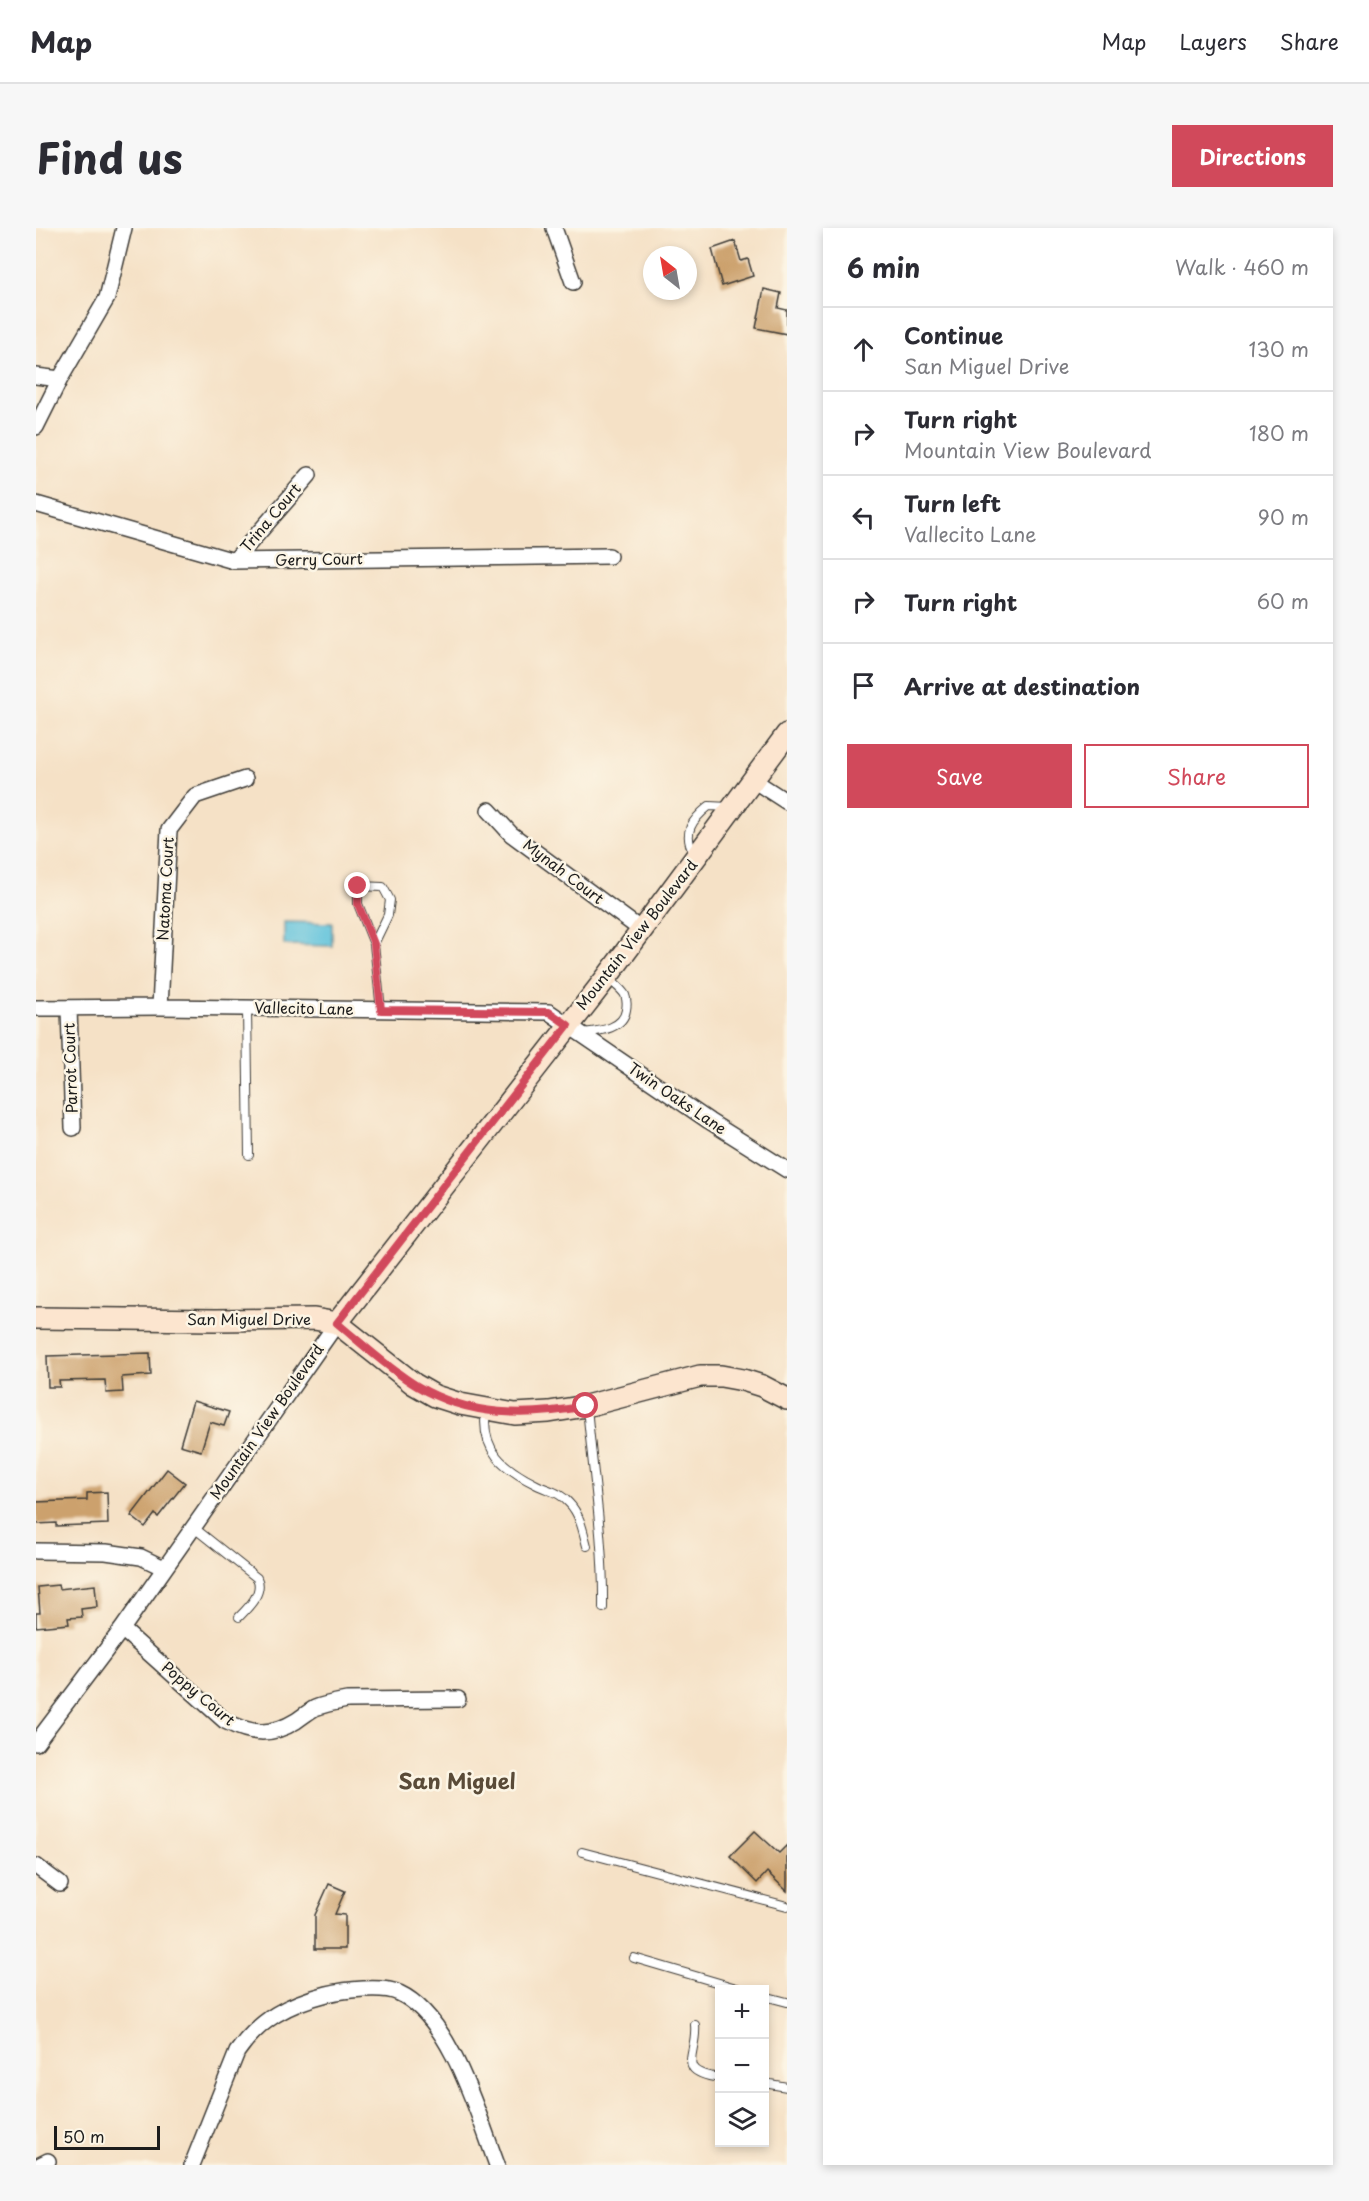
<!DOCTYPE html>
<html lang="en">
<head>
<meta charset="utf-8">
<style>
  :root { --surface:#fff; --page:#f7f7f7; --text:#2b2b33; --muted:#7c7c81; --line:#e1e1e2; --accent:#d1495b }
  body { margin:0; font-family:"Playpen Sans",sans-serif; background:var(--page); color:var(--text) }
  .controls { position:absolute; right:18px; bottom:18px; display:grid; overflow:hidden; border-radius:0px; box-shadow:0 3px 9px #0003 }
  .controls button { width:54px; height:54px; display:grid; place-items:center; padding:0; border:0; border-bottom:2px solid var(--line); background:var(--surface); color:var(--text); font:30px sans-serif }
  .compass { position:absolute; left:607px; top:18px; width:54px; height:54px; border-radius:50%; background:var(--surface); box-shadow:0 3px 9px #0003; rotate:329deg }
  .scale { position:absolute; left:18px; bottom:15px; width:106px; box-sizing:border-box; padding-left:6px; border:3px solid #1c1c1c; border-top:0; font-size:16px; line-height:21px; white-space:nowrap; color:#1c1c1c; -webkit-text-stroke:4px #fcf5e5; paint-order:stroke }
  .stop { position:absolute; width:18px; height:18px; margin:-14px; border:4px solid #d1495b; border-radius:50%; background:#fff }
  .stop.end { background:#d1495b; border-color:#fff; box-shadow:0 2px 6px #0008 }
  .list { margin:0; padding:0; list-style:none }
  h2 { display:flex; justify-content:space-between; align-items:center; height:78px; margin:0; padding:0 24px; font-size:26px }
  h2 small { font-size:20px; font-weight:400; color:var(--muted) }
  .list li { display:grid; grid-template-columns:39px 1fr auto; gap:18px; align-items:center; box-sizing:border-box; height:84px; padding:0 24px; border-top:2px solid var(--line) }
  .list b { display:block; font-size:22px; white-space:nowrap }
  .list p { margin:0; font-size:20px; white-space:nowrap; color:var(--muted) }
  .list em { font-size:20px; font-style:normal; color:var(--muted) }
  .actions { display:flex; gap:12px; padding:18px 24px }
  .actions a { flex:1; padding:14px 0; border:2px solid var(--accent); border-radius:0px; text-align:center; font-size:21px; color:var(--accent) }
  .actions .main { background:var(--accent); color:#fff }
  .icon { flex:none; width:33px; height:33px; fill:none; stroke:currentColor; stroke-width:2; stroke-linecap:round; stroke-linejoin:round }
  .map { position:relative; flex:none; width:751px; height:1937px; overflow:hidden; border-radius:0px }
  header { display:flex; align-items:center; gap:36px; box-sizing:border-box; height:84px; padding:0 30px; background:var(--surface); border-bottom:2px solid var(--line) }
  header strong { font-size:28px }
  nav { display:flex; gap:33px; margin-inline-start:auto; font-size:21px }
  .intro { display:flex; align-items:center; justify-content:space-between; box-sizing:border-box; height:144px; padding:0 36px }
  h1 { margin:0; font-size:42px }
  .button { padding:15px 27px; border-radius:0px; background:var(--accent); color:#fff; font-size:21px; font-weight:700 }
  main { display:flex; gap:36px; padding:0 36px }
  aside { flex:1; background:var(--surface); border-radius:0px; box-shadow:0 3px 9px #0003 }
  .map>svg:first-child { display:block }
</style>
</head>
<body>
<header>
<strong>Map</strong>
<nav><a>Map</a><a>Layers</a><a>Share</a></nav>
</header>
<div class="intro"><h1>Find us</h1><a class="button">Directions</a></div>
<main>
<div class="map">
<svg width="751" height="1937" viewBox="0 0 751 1937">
  <rect width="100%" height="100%" fill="#fcf5e5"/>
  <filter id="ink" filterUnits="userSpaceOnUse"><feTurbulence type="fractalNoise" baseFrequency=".0167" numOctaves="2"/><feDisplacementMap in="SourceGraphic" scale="12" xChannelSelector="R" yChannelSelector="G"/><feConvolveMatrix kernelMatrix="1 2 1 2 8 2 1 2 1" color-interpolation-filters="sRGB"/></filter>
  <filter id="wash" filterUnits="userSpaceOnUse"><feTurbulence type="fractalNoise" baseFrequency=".008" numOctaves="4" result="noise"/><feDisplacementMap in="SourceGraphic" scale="24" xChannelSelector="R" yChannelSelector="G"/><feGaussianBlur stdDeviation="1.35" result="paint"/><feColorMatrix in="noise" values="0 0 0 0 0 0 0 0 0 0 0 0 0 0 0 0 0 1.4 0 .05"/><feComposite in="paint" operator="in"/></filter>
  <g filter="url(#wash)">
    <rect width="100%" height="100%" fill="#f5e1c6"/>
    <path fill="#5ec2dc" stroke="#3d6f7c" stroke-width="1.5" d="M248,694L296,695V718L248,717Z"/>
    <g id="blocks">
      <path fill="#cca16d" d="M699,13L705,33L712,31L717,48L686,58L676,21Z
        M728,61L745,65L742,80L751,82V106L720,100Z
        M114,1125L115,1147L86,1149L87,1164L70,1165L69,1152L23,1153L24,1159H12L11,1128Z
        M157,1173L193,1184L188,1198L174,1194L165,1223L144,1217Z
        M131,1241L149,1255L122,1289L119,1286L109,1299L95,1288Z
        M71,1264L72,1296L20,1298V1295L0,1296V1274L51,1272V1265Z
        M22,1357L23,1361L59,1357L61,1379L45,1381L46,1389L32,1390L33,1396L0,1399V1385H4L2,1359Z
        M719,1603L743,1625L751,1617V1663L731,1644L721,1655L694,1628Z
        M293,1656L309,1663L299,1686L309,1687V1721H279V1687Z"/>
    </g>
  </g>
  <g filter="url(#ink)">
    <use href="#blocks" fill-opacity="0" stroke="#3d3a36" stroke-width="1.5"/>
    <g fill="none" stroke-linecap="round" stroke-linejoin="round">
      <g stroke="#3d3a36" stroke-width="10">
        <path id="lane" d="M658,626C646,604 656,592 673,578L693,579
          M338,716L352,687L354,672L347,659L322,658V676L338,716L345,782
          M211,780L213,927
          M547,805C564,803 587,801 590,782C591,777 591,772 589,767C586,761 577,755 572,750
          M551,1179C557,1246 568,1313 567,1380
          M450,1183C444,1222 468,1241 501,1257C513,1263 524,1264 533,1275C544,1286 547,1303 551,1318
          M157,1299L221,1350C228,1364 213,1379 203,1389
          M546,1624L751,1678
          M598,1730L707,1762
          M728,1768L751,1774
          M659,1797C662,1826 637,1844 684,1850
          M728,1855L751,1859"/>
      </g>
      <g stroke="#3d3a36" stroke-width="18">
        <path id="street" d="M518,0L537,54
          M0,148L24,151
          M0,199L24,151L71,70L88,0
          M0,276L198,333L573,328
          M198,333L273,247
          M717,552L751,574
          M453,582L475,606L604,701
          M124,779L133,602L159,568L209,551
          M0,780L124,779L513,784L673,893L751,942
          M33,781L37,900
          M0,1323L70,1324L105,1329L128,1340
          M86,1401L189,1493C215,1506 234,1509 260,1493C266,1489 272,1484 279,1480C289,1476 300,1474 311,1472L422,1471
          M0,1515L86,1401L301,1095
          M0,1638L24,1656
          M4,1937L12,1933
          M156,1937L201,1824C224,1791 252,1776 291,1766C308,1762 347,1757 363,1765C415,1789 442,1887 461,1937"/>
      </g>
      <g stroke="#3d3a36" stroke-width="24">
        <path id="secondary" d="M0,1090L179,1092L278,1091L301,1095L378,1156L399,1168L424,1176L479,1186L513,1184L550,1178L664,1148H685L707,1152L726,1158L751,1171
          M301,1095L571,749L751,506"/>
      </g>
      <use href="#lane" stroke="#fff" stroke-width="8"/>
      <use href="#street" stroke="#fff" stroke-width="15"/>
      <use href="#secondary" stroke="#fce5cf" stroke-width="21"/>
    </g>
  </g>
  <g fill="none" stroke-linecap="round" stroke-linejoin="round" filter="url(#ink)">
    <path stroke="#d1495b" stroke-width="8" d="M322,658V676L338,716L345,782L513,784L532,797L301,1095C325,1115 354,1142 381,1158C433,1189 492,1189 550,1178"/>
  </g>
  <g text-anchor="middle" stroke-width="5" stroke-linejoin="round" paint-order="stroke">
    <g font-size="15" fill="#1c1c1c" stroke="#fcf5e5">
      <text transform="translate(235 290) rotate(-50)" y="5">Trina Court</text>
      <text transform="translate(283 332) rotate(-1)" y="5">Gerry Court</text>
      <text transform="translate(527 644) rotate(37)" y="5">Mynah Court</text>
      <text transform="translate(130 661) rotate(-87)" y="5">Natoma Court</text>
      <text transform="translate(601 707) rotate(-52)" y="5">Mountain View Boulevard</text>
      <text transform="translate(268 781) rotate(1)" y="5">Vallecito Lane</text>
      <text transform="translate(35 840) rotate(-92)" y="5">Parrot Court</text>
      <text transform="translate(641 871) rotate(34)" y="5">Twin Oaks Lane</text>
      <text x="213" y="1097">San Miguel Drive</text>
      <text transform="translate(231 1194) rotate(-55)" y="5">Mountain View Boulevard</text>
      <text transform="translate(162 1466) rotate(40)" y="5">Poppy Court</text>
    </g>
    <g font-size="21" font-weight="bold" fill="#5a4b38" stroke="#fcf5e5">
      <text x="421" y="1561">San Miguel</text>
    </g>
  </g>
</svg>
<div class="controls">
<button>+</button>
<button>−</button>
<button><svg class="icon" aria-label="layers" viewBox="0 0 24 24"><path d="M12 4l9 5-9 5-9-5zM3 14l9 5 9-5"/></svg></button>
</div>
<svg class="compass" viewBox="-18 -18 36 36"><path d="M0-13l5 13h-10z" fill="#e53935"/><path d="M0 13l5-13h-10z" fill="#7c7c81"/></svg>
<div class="scale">50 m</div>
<div class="stop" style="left:550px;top:1178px"></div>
<div class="stop end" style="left:322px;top:658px"></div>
</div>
<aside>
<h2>6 min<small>Walk · 460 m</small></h2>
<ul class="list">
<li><svg class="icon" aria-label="ahead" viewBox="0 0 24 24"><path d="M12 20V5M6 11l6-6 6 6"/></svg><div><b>Continue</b><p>San Miguel Drive</p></div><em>130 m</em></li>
<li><svg class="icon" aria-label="right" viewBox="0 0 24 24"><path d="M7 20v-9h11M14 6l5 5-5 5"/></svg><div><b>Turn right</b><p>Mountain View Boulevard</p></div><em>180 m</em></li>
<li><svg class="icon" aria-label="left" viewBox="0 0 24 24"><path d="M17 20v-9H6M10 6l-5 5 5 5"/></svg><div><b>Turn left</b><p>Vallecito Lane</p></div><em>90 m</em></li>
<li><svg class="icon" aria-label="right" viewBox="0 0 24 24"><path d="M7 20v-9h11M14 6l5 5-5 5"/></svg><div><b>Turn right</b></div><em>60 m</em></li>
<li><svg class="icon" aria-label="arrive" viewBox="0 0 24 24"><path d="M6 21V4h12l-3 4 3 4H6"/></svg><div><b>Arrive at destination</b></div></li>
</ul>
<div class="actions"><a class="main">Save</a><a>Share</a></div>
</aside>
</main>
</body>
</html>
